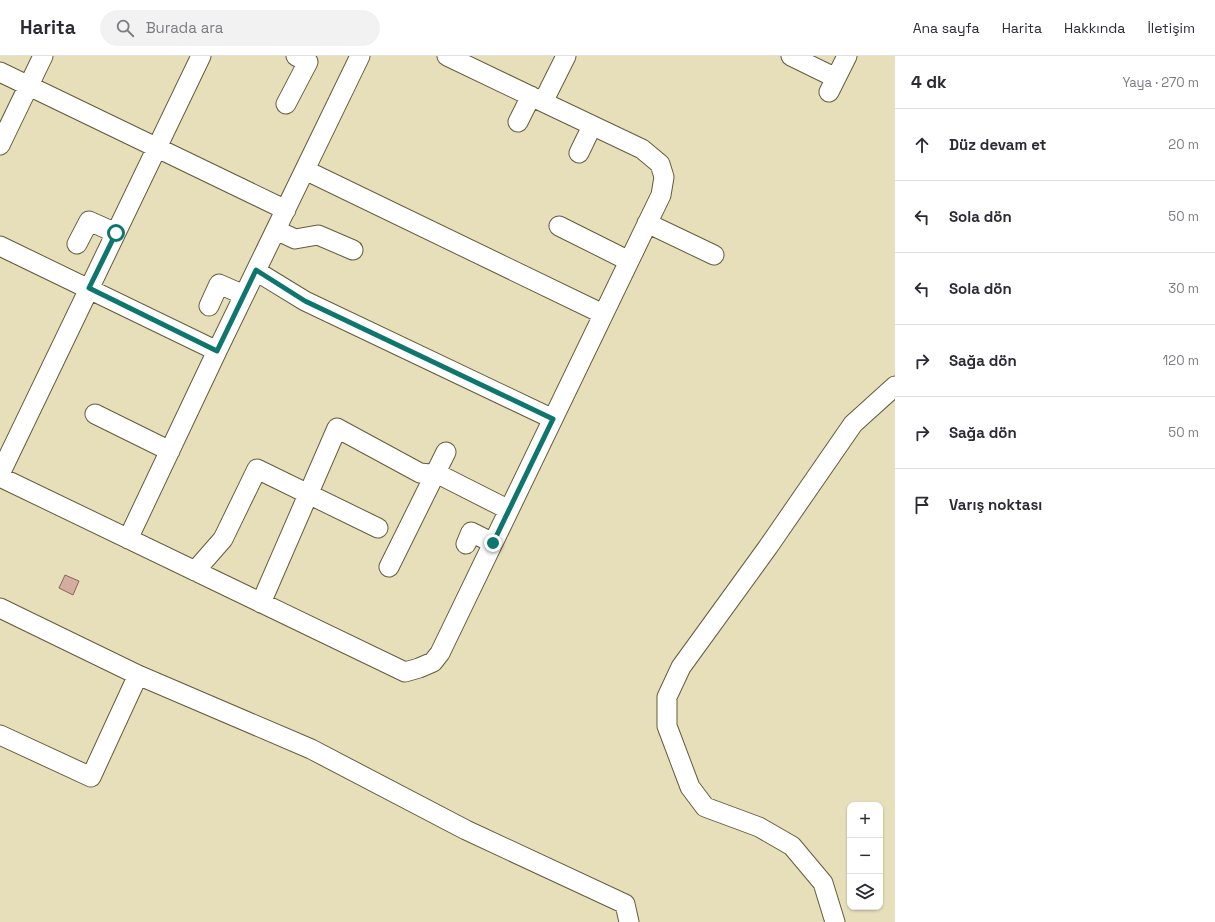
<!DOCTYPE html>
<html lang="tr">
<head>
<meta charset="utf-8">
<style>
  :root { --surface:#fff; --page:#f2f2f3; --text:#2b2b33; --muted:#7c7c81; --line:#e1e1e2 }
  body { margin:0; font-family:"Space Grotesk",sans-serif; background:var(--page); color:var(--text) }
  .controls { position:absolute; right:12px; bottom:12px; display:grid; overflow:hidden; border-radius:8px; box-shadow:0 1px 3px #0004 }
  .controls button { width:36px; height:36px; display:grid; place-items:center; padding:0; border:0; border-bottom:1px solid var(--line); background:var(--surface); color:var(--text); font:20px sans-serif }
  .stop { position:absolute; width:12px; height:12px; margin:-9px; border:3px solid #0f766e; border-radius:50%; background:#fff }
  .stop.end { background:#0f766e; border-color:#fff; box-shadow:0 1px 4px #0008 }
  .list { margin:0; padding:0; list-style:none }
  h2 { display:flex; justify-content:space-between; align-items:center; height:52px; margin:0; padding:0 16px; font-size:17px }
  h2 small { font-size:13px; font-weight:400; color:var(--muted) }
  .list li { display:grid; grid-template-columns:26px 1fr auto; gap:12px; align-items:center; box-sizing:border-box; height:72px; padding:0 16px; border-top:1px solid var(--line) }
  .list b { display:block; font-size:15px; white-space:nowrap }
  .list em { font-size:13px; font-style:normal; color:var(--muted) }
  .icon { flex:none; width:22px; height:22px; fill:none; stroke:currentColor; stroke-width:2; stroke-linecap:round; stroke-linejoin:round }
  .map { position:relative; flex:none; width:895px; height:866px; overflow:hidden }
  header { display:flex; align-items:center; gap:24px; box-sizing:border-box; height:56px; padding:0 20px; background:var(--surface); border-bottom:1px solid var(--line) }
  header strong { font-size:19px }
  nav { display:flex; gap:22px; margin-inline-start:auto; font-size:14px }
  .search { width:280px; height:36px; background:var(--page); display:flex; align-items:center; gap:10px; box-sizing:border-box; padding:0 14px; border-radius:22px; color:var(--muted); font-size:15px }
  main { display:flex }
  aside { flex:1; background:var(--surface) }
  .map>svg:first-child { display:block }
</style>
</head>
<body>
<header>
<strong>Harita</strong>
<div class="search"><svg class="icon" aria-label="search" viewBox="0 0 24 24"><circle cx="10" cy="10" r="6"/><path d="M15 15l6 6"/></svg>Burada ara</div>
<nav><a>Ana sayfa</a><a>Harita</a><a>Hakkında</a><a>İletişim</a></nav>
</header>
<main>
<div class="map">
<svg width="895" height="866" viewBox="0 0 895 866">
  <rect width="100%" height="100%" fill="#e7dfba"/>
  <path fill="#d3ad9f" stroke="#876458" d="M65,519L79,525L73,539L59,532Z"/>
  <g fill="none" stroke-linecap="round" stroke-linejoin="round">
    <g stroke="#635c3c" stroke-width="21">
      <path id="minor" d="M447,0L543,46
        M791,0L836,22
        M0,16L286,154
        M829,36L847,0
        M286,48L308,6L296,0
        M518,66L531,40
        M0,89L43,0
        M579,97L592,70
        M305,114L603,258
        M647,167L714,199
        M559,170L629,205
        M276,174L295,183L318,179L353,194
        M77,188L89,165L116,177
        M0,190L217,295
        M256,215L305,245L553,363
        M209,250L219,228L244,239
        M95,358L170,395
        M0,418L201,0
        M0,421L405,616L419,612L433,606L440,597L661,139L664,121L660,108L642,93L543,46L566,0
        M128,483L217,295L360,0
        M466,488L471,476L493,487
        M389,511L446,396
        M195,515L223,483L257,413L378,472
        M261,547L337,372L420,417L440,419L509,454
        M0,552L138,619L311,693L466,774L625,848L629,866
        M0,679L91,721L138,619
        M835,866L823,827L792,790L759,771L705,751L690,731L667,670V641L681,611L768,491L853,368L895,330"/>
    </g>
    <use href="#minor" stroke="#fff" stroke-width="19"/>
  </g>
  <g fill="none" stroke-linecap="round" stroke-linejoin="round">
    <path stroke="#0f766e" stroke-width="5" d="M116,177L89,232L217,295L256,214L305,245L553,363L493,487"/>
  </g>
</svg>
<div class="controls">
<button>+</button>
<button>−</button>
<button><svg class="icon" aria-label="layers" viewBox="0 0 24 24"><path d="M12 4l9 5-9 5-9-5zM3 14l9 5 9-5"/></svg></button>
</div>
<div class="stop" style="left:116px;top:177px"></div>
<div class="stop end" style="left:493px;top:487px"></div>
</div>
<aside>
<h2>4 dk<small>Yaya · 270 m</small></h2>
<ul class="list">
<li><svg class="icon" aria-label="ahead" viewBox="0 0 24 24"><path d="M12 20V5M6 11l6-6 6 6"/></svg><div><b>Düz devam et</b></div><em>20 m</em></li>
<li><svg class="icon" aria-label="left" viewBox="0 0 24 24"><path d="M17 20v-9H6M10 6l-5 5 5 5"/></svg><div><b>Sola dön</b></div><em>50 m</em></li>
<li><svg class="icon" aria-label="left" viewBox="0 0 24 24"><path d="M17 20v-9H6M10 6l-5 5 5 5"/></svg><div><b>Sola dön</b></div><em>30 m</em></li>
<li><svg class="icon" aria-label="right" viewBox="0 0 24 24"><path d="M7 20v-9h11M14 6l5 5-5 5"/></svg><div><b>Sağa dön</b></div><em>120 m</em></li>
<li><svg class="icon" aria-label="right" viewBox="0 0 24 24"><path d="M7 20v-9h11M14 6l5 5-5 5"/></svg><div><b>Sağa dön</b></div><em>50 m</em></li>
<li><svg class="icon" aria-label="arrive" viewBox="0 0 24 24"><path d="M6 21V4h12l-3 4 3 4H6"/></svg><div><b>Varış noktası</b></div></li>
</ul>
</aside>
</main>
</body>
</html>
